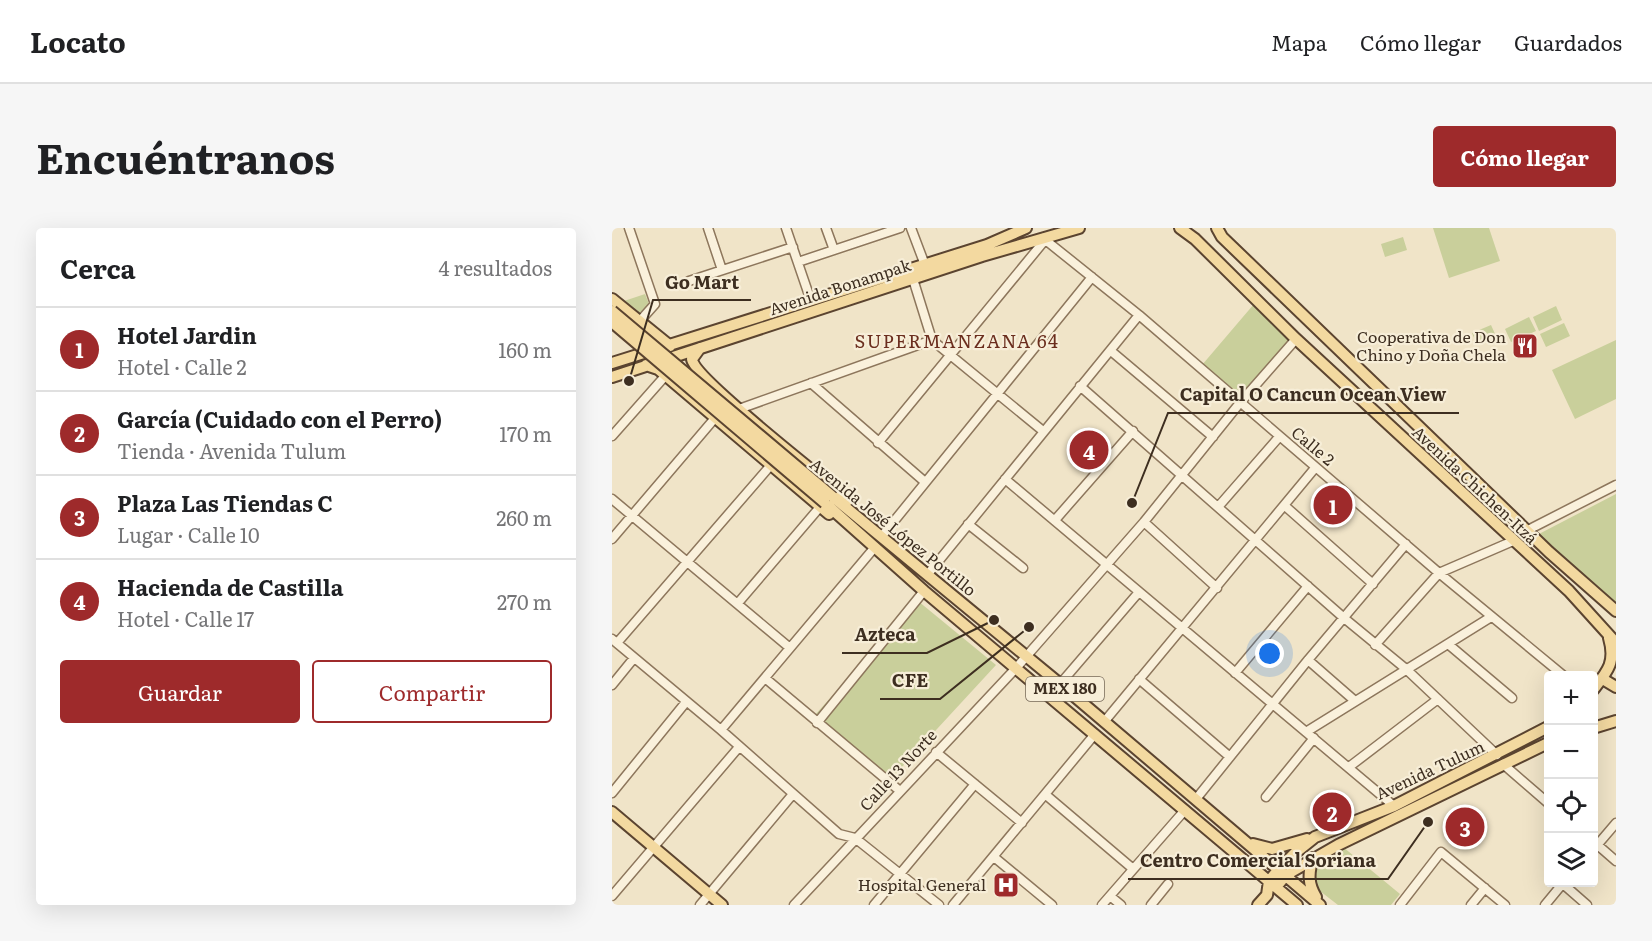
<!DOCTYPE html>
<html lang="es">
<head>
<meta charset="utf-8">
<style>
  :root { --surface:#fff; --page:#f6f6f6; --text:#202124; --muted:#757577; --line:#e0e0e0; --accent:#9e2a2b }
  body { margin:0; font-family:Literata,serif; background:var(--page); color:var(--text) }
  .controls { position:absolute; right:18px; bottom:18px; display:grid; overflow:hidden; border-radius:6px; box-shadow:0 6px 24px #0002 }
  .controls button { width:54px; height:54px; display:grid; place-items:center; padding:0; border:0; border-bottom:2px solid var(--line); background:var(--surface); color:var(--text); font:30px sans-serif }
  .you { position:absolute; left:658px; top:426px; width:21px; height:21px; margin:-15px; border:4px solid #fff; border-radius:50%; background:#1a73e8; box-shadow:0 0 0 9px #1a73e833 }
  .badge { display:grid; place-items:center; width:39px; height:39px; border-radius:50%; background:var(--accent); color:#fff; font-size:20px; font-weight:700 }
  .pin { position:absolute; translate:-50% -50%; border:3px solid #fff; box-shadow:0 2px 6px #0006 }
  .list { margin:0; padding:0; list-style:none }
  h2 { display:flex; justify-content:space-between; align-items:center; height:78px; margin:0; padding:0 24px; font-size:26px }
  h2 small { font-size:20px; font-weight:400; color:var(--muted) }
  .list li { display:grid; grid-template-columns:39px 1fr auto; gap:18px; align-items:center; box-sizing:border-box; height:84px; padding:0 24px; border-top:2px solid var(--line) }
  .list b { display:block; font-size:22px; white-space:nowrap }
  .list p { margin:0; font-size:20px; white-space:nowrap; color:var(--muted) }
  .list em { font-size:20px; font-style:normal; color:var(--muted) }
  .actions { display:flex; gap:12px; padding:18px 24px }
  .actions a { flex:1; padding:14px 0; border:2px solid var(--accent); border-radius:6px; text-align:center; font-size:21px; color:var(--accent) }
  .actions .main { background:var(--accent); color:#fff }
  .icon { flex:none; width:33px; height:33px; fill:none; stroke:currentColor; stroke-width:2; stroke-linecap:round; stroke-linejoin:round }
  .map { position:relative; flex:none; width:1004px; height:677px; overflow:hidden; border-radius:6px }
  header { display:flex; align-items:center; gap:36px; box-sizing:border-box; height:84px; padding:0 30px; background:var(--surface); border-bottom:2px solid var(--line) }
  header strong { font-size:28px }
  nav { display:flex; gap:33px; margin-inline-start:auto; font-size:21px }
  .intro { display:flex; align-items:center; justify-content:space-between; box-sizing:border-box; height:144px; padding:0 36px }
  h1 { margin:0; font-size:42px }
  .button { padding:15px 27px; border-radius:6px; background:var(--accent); color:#fff; font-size:21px; font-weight:700 }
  main { display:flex; gap:36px; padding:0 36px }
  aside { flex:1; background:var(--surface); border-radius:6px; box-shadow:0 6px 24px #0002 }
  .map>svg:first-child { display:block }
</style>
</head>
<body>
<header>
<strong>Locato</strong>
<nav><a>Mapa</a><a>Cómo llegar</a><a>Guardados</a></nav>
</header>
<div class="intro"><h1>Encuéntranos</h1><a class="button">Cómo llegar</a></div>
<main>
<aside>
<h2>Cerca<small>4 resultados</small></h2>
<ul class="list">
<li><span class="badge">1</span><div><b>Hotel Jardin</b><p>Hotel · Calle 2</p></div><em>160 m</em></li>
<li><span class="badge">2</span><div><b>García (Cuidado con el Perro)</b><p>Tienda · Avenida Tulum</p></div><em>170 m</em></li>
<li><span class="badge">3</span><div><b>Plaza Las Tiendas C</b><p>Lugar · Calle 10</p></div><em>260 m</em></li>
<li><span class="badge">4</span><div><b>Hacienda de Castilla</b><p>Hotel · Calle 17</p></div><em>270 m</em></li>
</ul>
<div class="actions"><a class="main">Guardar</a><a>Compartir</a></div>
</aside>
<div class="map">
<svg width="1004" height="677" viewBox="0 0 1004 677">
  <rect width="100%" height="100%" fill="#f0e4c8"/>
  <path fill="#c9cf9b" d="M821,0H877L888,33L837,50Z
    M791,9L795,22L773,29L769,16Z
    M33,66L37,76L25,88L9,74Z
    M642,76L679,111L628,168L590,137Z
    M944,78L950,92L927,103L921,89Z
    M917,89L924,103L899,114L893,101Z
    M952,95L958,108L934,119L928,106Z
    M879,97L884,108L865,117L860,105Z
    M1004,112V171L963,191L940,142Z
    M1004,266V376L925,307Z
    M306,373L384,437L278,552L202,488Z
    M731,619L788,666L779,677H726L704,660L700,652L705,632Z"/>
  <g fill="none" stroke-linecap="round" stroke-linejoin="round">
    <g stroke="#8d765c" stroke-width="11">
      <path id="minor" d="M17,0L43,76L27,94
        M96,0L110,42
        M174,0L199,73
        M214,0L222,22
        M299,0L313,37
        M431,10L527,87L827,345L952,448
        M186,34L288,0
        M301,51L320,112L431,203
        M77,53L181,19
        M499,123L601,209
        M199,155L313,254
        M468,158L732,390L794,441L885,527
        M127,181L320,112
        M0,208L54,147
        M266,215L433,12
        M393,251L782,578
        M0,271L178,420
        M673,278L761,356
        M606,279L667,209
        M443,292L521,203
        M532,294L605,360
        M356,296L411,340
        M916,302L1004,257
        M270,308L480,49
        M0,311L103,190
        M316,346L527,87
        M126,375L208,279
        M0,411L109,502L227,606L243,610L327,677
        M5,415L159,237
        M836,416L900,470
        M763,417L827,345L901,313
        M696,432L743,473
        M623,445L696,358
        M153,450L288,563
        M527,451L618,529
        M448,456L527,364
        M0,457L22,430
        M492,494L703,240
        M205,495L312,363
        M109,502L263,319
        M694,504L879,389
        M324,524L410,595
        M891,536L936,575
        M737,539L826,471
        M0,565L74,474
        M434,567L520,640
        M654,569L702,510
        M584,571L696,432L794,316
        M981,613L1004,633
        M981,622L1004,595
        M382,629L440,677
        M951,656L975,677
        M0,668L127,519
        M498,668L509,677
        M88,677L181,566
        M182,677L405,439L532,294L627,176L684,111
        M262,677L363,556
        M341,677L483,506
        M490,677L573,582
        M539,677L556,656
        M788,677L829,624L893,677
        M859,677L873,660
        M933,677L952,654"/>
    </g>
    <g stroke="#5b4430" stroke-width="14">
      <path id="major" d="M568,0L583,11L684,111L957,363L1004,415
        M605,0L610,9L937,324L1004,383
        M0,71L58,118
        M88,120L80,131C81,149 206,247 228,265L234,275
        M0,135L375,17L414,0
        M34,137L46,141L217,286
        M0,149L370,28L467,0
        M221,269L448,456L708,677
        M213,275L312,363L685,677
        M994,453L1004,459
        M981,462C996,443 1004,434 997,410
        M981,500L1004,493
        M0,584L110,677
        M641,616L660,621L695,611
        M701,630C696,645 696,656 704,669
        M664,659L674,647L726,617L936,515
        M646,677L655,667L657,653L667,641L683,625L703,609L782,578L936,499"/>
    </g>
    <use href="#minor" stroke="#faf1dc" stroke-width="8"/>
    <use href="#major" stroke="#f3d9a0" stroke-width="10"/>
    <g stroke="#5b4430" stroke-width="14" stroke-linecap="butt">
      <path id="major-bridge" d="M0,83L221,269
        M0,94L213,275"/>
    </g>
    <use href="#major-bridge" stroke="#f3d9a0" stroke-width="10"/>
  </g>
  <defs>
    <g id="restaurant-square" transform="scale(1.35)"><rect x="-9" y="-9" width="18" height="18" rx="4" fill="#9e2a2b" stroke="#f7eed8"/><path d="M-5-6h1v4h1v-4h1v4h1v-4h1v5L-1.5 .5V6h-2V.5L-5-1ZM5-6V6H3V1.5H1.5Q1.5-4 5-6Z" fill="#fff"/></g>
    <g id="hospital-square" transform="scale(1.35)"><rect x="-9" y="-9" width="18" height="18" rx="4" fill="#9e2a2b" stroke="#f7eed8"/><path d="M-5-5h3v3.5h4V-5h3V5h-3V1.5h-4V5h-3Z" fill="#fff"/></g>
  </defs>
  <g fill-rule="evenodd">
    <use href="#restaurant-square" x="913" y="118"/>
    <use href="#hospital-square" x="394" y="657"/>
  </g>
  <g text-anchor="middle" stroke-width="4.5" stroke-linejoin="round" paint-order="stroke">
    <rect fill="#f7eed8" stroke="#756857" stroke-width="1.5" x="414" y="449" width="78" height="24" rx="4.5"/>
    <g font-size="15" font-weight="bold" fill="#3d2e20">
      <text x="453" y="466">MEX 180</text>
    </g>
    <g font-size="16" fill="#3d2e20" stroke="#f7eed8">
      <text transform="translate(228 59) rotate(-18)" y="6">Avenida Bonampak</text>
      <text transform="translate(701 218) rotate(40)" y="6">Calle 2</text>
      <text transform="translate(863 257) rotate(43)" y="6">Avenida Chichen-Itzá</text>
      <text transform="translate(281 299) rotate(39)" y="6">Avenida José López Portillo</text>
      <text transform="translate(286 542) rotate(-47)" y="6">Calle 13 Norte</text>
      <text transform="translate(818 542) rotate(-25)" y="6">Avenida Tulum</text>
    </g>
    <g font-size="16" fill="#3d2e20" stroke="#f7eed8" text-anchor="end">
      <text x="894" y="115">Cooperativa de Don<tspan x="894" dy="18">Chino y Doña Chela</tspan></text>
      <text x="374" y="663">Hospital General</text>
    </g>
    <g font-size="18" letter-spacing="1.5" fill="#6b2e1e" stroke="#f7eed8">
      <text x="345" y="120">SUPERMANZANA 64</text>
    </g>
  </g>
  <path fill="none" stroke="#3d2e20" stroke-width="2" d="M17 153L41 72H139M520 275L556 185H847M382 392L315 425H230M417 399L328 471H268M816 594L776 651H516"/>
  <g fill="#3d2e20" stroke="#f7eed8" stroke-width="2">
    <circle cx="17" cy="153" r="6"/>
    <circle cx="520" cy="275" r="6"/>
    <circle cx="382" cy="392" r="6"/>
    <circle cx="417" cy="399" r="6"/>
    <circle cx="816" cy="594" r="6"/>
  </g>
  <g font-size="18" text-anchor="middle" font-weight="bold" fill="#3d2e20" stroke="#f7eed8" stroke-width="4.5" stroke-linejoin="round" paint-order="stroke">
    <text x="90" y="61">Go Mart</text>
    <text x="701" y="173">Capital O Cancun Ocean View</text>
    <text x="273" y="413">Azteca</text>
    <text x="298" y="459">CFE</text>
    <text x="646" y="639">Centro Comercial Soriana</text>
  </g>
</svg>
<div class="controls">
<button>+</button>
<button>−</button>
<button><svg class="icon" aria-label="locate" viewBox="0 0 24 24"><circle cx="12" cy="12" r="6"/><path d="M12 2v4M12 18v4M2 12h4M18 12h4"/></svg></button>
<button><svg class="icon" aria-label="layers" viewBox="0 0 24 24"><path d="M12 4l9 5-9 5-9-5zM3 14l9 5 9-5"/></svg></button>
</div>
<div class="you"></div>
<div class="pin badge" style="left:721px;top:277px">1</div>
<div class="pin badge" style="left:720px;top:584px">2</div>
<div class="pin badge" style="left:853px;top:599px">3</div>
<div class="pin badge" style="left:477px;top:222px">4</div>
</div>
</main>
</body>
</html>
